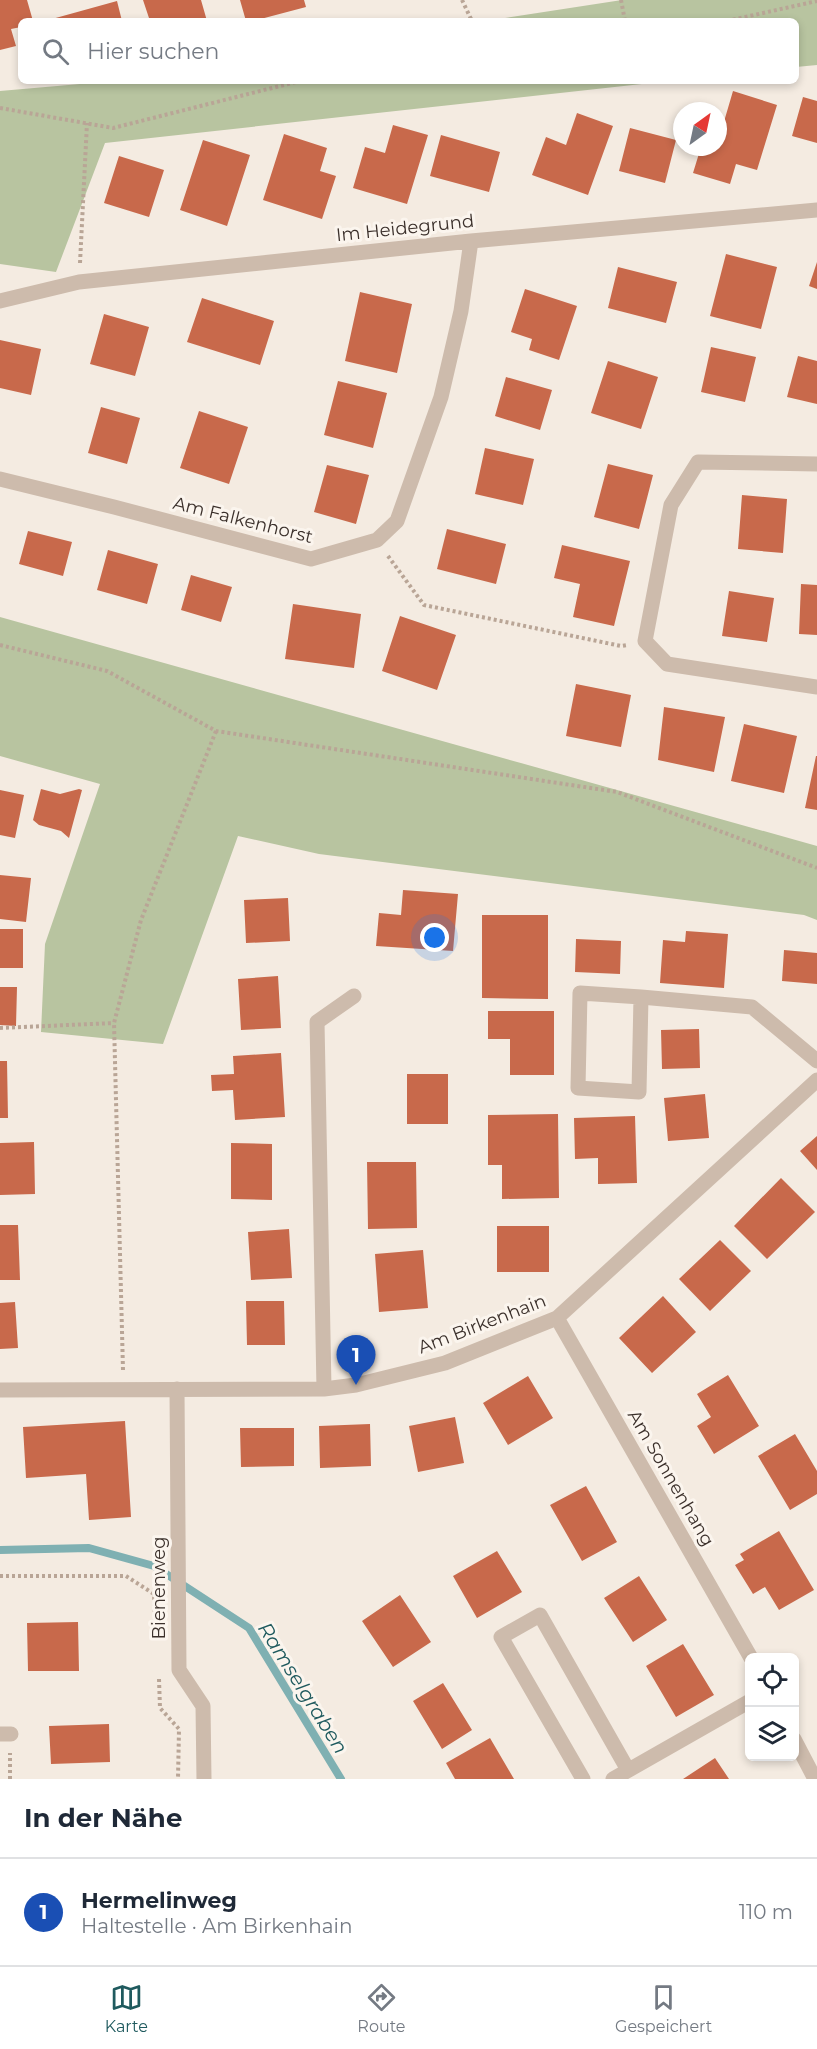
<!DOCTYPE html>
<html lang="de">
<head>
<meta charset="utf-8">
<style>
  :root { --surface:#fff; --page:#f2f2f3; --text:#1f2937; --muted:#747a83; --line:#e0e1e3; --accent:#1f5a5e }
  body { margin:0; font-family:Montserrat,sans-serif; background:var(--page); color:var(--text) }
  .controls { position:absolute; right:18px; bottom:18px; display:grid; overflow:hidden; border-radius:9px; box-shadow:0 3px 9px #0003 }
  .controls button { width:54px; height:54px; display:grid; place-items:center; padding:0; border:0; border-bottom:2px solid var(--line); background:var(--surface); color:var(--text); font:30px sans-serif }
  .compass { position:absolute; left:673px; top:102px; width:54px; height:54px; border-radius:50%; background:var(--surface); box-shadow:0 3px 9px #0003; rotate:33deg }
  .you { position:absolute; left:435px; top:938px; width:21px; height:21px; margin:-15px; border:4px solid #fff; border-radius:50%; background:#1a73e8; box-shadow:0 0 0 9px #1a73e833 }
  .badge { display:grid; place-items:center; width:39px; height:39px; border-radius:50%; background:var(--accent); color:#fff; font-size:20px; font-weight:700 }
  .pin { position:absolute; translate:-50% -50px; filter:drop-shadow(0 2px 3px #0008) }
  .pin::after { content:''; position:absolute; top:32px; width:21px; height:18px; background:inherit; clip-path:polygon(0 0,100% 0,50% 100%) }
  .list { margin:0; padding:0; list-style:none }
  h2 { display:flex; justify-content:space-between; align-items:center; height:78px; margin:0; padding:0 24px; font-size:26px }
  h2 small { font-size:20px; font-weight:400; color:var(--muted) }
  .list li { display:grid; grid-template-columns:39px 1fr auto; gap:18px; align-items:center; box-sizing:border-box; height:108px; padding:0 24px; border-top:2px solid var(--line) }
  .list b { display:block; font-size:22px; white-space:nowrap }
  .list p { margin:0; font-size:20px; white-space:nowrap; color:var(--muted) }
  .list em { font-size:20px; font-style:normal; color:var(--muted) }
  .icon { flex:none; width:33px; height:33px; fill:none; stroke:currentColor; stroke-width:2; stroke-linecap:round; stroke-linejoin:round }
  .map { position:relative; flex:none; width:817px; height:1779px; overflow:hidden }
  .search { position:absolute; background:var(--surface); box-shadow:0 3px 9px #0003; left:18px; right:18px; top:18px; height:66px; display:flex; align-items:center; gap:15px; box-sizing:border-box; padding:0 21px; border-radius:9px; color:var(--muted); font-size:22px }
  .sheet { height:186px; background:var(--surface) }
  nav { display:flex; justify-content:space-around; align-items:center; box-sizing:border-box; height:84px; border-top:2px solid var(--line); background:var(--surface); font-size:16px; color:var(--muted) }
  nav a { display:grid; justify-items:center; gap:3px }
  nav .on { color:var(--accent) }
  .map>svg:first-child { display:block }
</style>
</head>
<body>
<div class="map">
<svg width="817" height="1779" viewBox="0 0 817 1779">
  <rect width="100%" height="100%" fill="#f4ebe1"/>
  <path fill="#b8c4a0" d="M622,0H817V65L796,67V21H486Z
    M114,81H669L105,143L56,272L0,264V91Z
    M0,617L817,846V920L804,915L319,854L238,836L163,1044L41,1032L45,944L100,784L0,756Z"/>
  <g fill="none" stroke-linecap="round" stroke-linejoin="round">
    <path stroke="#7fb0b2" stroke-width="8" d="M0,1550L89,1548L154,1566L249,1628L341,1779"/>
  </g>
  <path fill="#c8694b" d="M0,0H27L33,21H21V27L11,29L16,46L0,50Z
    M143,0H201L207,21H150Z
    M240,0H304L306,7L253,21H246Z
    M117,1L122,21H53L52,19Z
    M733,91L777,105L757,170L736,164L730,184L693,173L701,147H718V123L723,125Z
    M803,97L817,101V143L792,136Z
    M577,113L613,126L588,195L532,175L546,137L566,145Z
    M393,125L428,135L407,204L353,188L365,147L385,153Z
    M630,128L676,140L665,183L619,171Z
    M284,134L327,148L320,171L336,176L322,219L263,200Z
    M441,135L500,152L489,192L430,176Z
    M203,140L250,155L227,226L180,210Z
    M119,156L164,170L149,217L104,203Z
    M726,254L777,267L761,329L710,316Z
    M817,262V289L809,286Z
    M618,267L677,282L666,323L608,308Z
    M525,289L577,306L559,360L529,350L532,339L511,332Z
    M360,292L412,304L397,373L345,361Z
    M202,298L274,321L260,365L187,342Z
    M104,314L149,327L135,376L90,364Z
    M0,340L41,349L31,395L0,388Z
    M711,347L756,357L745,402L701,392Z
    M798,356L817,361V404L787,397Z
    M608,361L658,377L641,429L591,413Z
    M506,377L552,390L540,430L495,416Z
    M338,381L387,393L373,448L324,435Z
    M101,407L140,418L127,464L88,453Z
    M199,411L248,427L229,484L180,468Z
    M485,448L534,459L523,505L475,494Z
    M608,464L653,475L639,529L594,517Z
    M327,465L369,475L356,524L314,512Z
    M742,495L787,499L783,553L738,549Z
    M447,529L506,544L496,584L437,569Z
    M28,531L72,542L63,576L19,564Z
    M562,545L630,561L614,626L573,617L580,584L554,578Z
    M108,550L158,564L147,604L97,590Z
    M191,575L232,587L221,622L181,610Z
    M801,584L817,585V635L799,634Z
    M729,591L774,598L767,642L722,636Z
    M293,604L361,614L354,668L285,659Z
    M400,616L456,635L437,690L382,671Z
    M576,684L631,695L621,747L566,736Z
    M664,707L725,717L714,772L658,760Z
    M744,724L797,736L784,793L731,781Z
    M816,756H817V810L805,808Z
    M41,789L60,794L79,789L82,790L69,838L61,831L39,825L33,820Z
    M0,790L24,795L15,838L0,835Z
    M0,875L31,878L26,922L0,919Z
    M403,890L458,894L453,951L376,946L379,913L401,915Z
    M288,898L290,941L246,943L244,900Z
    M482,915H548V999L482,998Z
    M0,929H23V968H0Z
    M686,931L728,934L724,988L660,983L663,940L685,942Z
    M576,939L621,941L620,974L575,972Z
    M784,950L817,953V984L782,981Z
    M278,976L281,1028L241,1030L238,979Z
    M0,987H17L16,1026L0,1025Z
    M488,1011H554V1075H510V1039H488Z
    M699,1029L700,1068L662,1069L661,1030Z
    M281,1053L285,1117L235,1120L233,1090L212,1091L211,1075L234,1074L233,1056Z
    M0,1061H7L8,1118H0Z
    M407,1074H448V1124H407Z
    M705,1094L709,1138L668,1141L664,1098Z
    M558,1114L559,1198L502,1199V1165H488V1115Z
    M635,1116L637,1183L598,1184V1158L575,1159L574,1118Z
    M817,1136V1170L800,1151Z
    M34,1142L35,1194L0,1195V1143Z
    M231,1143L272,1144V1200L231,1199Z
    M367,1162H416L417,1228L368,1229Z
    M781,1178L815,1212L767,1259L734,1226Z
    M0,1225H18L20,1280H0Z
    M497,1226H549V1272H497Z
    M289,1229L292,1278L251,1280L248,1232Z
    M720,1240L751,1271L710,1311L679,1279Z
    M423,1250L428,1308L379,1312L375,1254Z
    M663,1296L696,1332L652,1373L619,1338Z
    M246,1301H284L285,1345H247Z
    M15,1302L18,1348L0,1349V1303Z
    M728,1375L759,1426L714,1454L697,1426L711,1417L697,1394Z
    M528,1376L553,1418L508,1445L483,1403Z
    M455,1417L464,1463L418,1472L409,1426Z
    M125,1421L131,1517L89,1520L86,1474L26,1478L23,1427Z
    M370,1424L371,1466L320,1468L319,1426Z
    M240,1428H294V1466L241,1467Z
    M795,1434L817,1471V1494L790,1510L758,1456Z
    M586,1486L617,1542L582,1561L550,1505Z
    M779,1531L814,1590L779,1610L765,1587L753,1594L735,1565L744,1560L740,1554Z
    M497,1551L522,1592L477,1618L453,1576Z
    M639,1576L667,1620L633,1642L604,1598Z
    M400,1595L431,1642L393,1667L362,1621Z
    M78,1622L79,1671H28L27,1623Z
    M683,1644L714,1695L676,1717L646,1666Z
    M443,1683L472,1730L442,1749L413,1701Z
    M109,1724L110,1762L51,1764L49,1726Z
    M490,1738L514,1779H455L446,1763Z
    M715,1758L729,1779H683Z"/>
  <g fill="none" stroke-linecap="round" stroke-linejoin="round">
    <path stroke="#b9a596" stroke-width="4" stroke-dasharray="3 3" stroke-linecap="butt" d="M462,0L472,21
      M621,0L625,21
      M727,21L817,1
      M0,108L113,128L300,81
      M80,263L87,123
      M388,556L424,605L621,646L627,645
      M0,645L107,671L216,731L617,792L817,868
      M0,1028L114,1023
      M123,1370L114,1023L141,920L216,731
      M0,1576H126L154,1594L155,1620
      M159,1679L160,1708L179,1729L178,1779
      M10,1779V1753"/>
    <path stroke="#cdbbac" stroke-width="15" d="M0,301L79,282L471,241L817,210
      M817,464L698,462L671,505L645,641L667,664L817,687
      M0,479L114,507L311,559L377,540L397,521L441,397L461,311L471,241
      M641,997L639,1092L578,1088L580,993L641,997L752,1007L817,1061
      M557,1318L751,1658
      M177,1389L179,1670L203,1706L204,1779
      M324,1389L317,1022L354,996
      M0,1390L324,1389L356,1385L445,1363L557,1318L817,1080
      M0,1734H11
      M794,1739L815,1779
      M583,1779L501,1637L540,1615L628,1770
      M613,1779L750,1701"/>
  </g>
  <g text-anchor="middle" stroke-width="6" stroke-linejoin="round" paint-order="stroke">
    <g font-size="18" fill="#3b302b" stroke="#fbf5ee">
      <text transform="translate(405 228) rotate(-6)" y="6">Im Heidegrund</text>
      <text transform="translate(243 520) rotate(14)" y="6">Am Falkenhorst</text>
      <text transform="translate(482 1324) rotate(-21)" y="6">Am Birkenhain</text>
      <text transform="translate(671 1478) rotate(60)" y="6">Am Sonnenhang</text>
      <text transform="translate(159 1588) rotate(-90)" y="6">Bienenweg</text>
    </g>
    <g font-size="20" font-style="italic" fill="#1f5a5e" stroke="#fbf5ee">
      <text transform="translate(303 1688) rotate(58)" y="7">Ramselgraben</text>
    </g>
  </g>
</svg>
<div class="controls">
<button><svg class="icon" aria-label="locate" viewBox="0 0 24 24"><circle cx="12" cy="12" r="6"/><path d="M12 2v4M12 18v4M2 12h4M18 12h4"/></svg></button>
<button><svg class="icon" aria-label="layers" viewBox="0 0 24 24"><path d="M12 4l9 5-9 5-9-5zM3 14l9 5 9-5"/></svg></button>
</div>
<svg class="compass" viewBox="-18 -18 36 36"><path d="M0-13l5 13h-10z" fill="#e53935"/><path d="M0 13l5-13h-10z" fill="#747a83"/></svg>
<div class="you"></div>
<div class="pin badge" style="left:356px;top:1385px;background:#1a4fb4">1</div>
<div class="search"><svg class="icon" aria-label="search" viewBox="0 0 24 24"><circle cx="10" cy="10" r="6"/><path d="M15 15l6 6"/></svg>Hier suchen</div>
</div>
<section class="sheet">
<h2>In der Nähe<small></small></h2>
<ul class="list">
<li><span class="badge" style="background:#1a4fb4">1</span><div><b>Hermelinweg</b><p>Haltestelle · Am Birkenhain</p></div><em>110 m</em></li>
</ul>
</section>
<nav>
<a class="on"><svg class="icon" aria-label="map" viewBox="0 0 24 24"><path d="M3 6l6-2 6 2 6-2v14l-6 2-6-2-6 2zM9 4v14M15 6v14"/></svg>Karte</a>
<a><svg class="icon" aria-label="directions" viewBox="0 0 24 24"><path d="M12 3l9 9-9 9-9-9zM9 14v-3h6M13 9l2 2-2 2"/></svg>Route</a>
<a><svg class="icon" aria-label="saved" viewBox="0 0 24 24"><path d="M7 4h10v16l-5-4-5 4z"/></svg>Gespeichert</a>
</nav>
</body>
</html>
